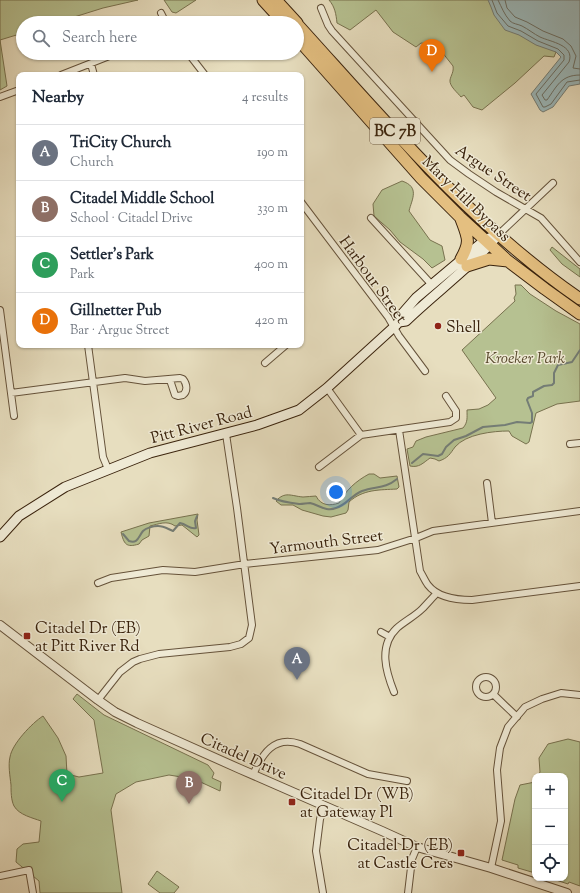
<!DOCTYPE html>
<html lang="en">
<head>
<meta charset="utf-8">
<style>
  :root { --surface:#fff; --page:#f6f6f7; --text:#1f2937; --muted:#747a83; --line:#e0e1e3; --accent:#db2777 }
  body { margin:0; font-family:"Sorts Mill Goudy",serif; background:var(--page); color:var(--text) }
  .controls { position:absolute; right:12px; bottom:12px; display:grid; overflow:hidden; border-radius:8px; box-shadow:0 1px 3px #0004 }
  .controls button { width:36px; height:36px; display:grid; place-items:center; padding:0; border:0; border-bottom:1px solid var(--line); background:var(--surface); color:var(--text); font:20px sans-serif }
  .you { position:absolute; left:336px; top:492px; width:14px; height:14px; margin:-10px; border:3px solid #fff; border-radius:50%; background:#1a73e8; box-shadow:0 0 0 6px #1a73e833 }
  .badge { display:grid; place-items:center; width:26px; height:26px; border-radius:50%; background:var(--accent); color:#fff; font-size:13px; font-weight:700 }
  .pin { position:absolute; translate:-50% -33px; filter:drop-shadow(0 1px 2px #0008) }
  .pin::after { content:''; position:absolute; top:21px; width:14px; height:12px; background:inherit; clip-path:polygon(0 0,100% 0,50% 100%) }
  .list { margin:0; padding:0; list-style:none }
  h2 { display:flex; justify-content:space-between; align-items:center; height:52px; margin:0; padding:0 16px; font-size:17px }
  h2 small { font-size:13px; font-weight:400; color:var(--muted) }
  .list li { display:grid; grid-template-columns:26px 1fr auto; gap:12px; align-items:center; box-sizing:border-box; height:56px; padding:0 16px; border-top:1px solid var(--line) }
  .list b { display:block; font-size:15px; white-space:nowrap }
  .list p { margin:0; font-size:13px; white-space:nowrap; color:var(--muted) }
  .list em { font-size:13px; font-style:normal; color:var(--muted) }
  .icon { flex:none; width:22px; height:22px; fill:none; stroke:currentColor; stroke-width:2; stroke-linecap:round; stroke-linejoin:round }
  .map { position:relative; flex:none; width:580px; height:893px; overflow:hidden }
  .search { position:absolute; background:var(--surface); box-shadow:0 1px 3px #0004; left:16px; top:16px; width:288px; height:44px; display:flex; align-items:center; gap:10px; box-sizing:border-box; padding:0 14px; border-radius:22px; color:var(--muted); font-size:15px }
  .panel { position:absolute; background:var(--surface); box-shadow:0 1px 3px #0004; left:16px; top:72px; width:288px; height:276px; border-radius:8px }
  .map>svg:first-child { display:block }
</style>
</head>
<body>
<div class="map">
<svg width="580" height="893" viewBox="0 0 580 893">
  <rect width="100%" height="100%" fill="#e7debf"/>
  <filter id="stains"><feTurbulence type="fractalNoise" baseFrequency=".005" numOctaves="4"/><feColorMatrix values="0 0 0 0 .2 0 0 0 0 .09 0 0 0 0 .02 0 0 0 .5 -.17"/></filter>
  <radialGradient id="worn" r=".72"><stop offset=".6" stop-color="#630" stop-opacity="0"/><stop offset="1" stop-color="#630" stop-opacity=".3"/></radialGradient>
  <path fill="#b6c191" stroke="#78724f" d="M0,0H138L103,8L55,23H23V33L0,40Z
    M164,0H196L176,13L172,12Z
    M329,0H524L556,52L554,57L544,56L515,83L482,110L473,107L464,95L461,97C458,93 449,86 450,80C451,75 454,72 453,66L434,42L430,46L428,44L421,43L416,47L393,32L376,10L350,30L337,23C336,14 335,7 329,0Z
    M0,40L7,86L0,90Z
    M402,181C420,187 412,199 409,211L430,240L442,246L445,260L432,268L423,259L400,242L390,230L374,216L373,204L382,190Z
    M552,247L580,269V277L562,264L550,250Z
    M515,285H521L530,294L556,311L580,324V401L557,404L536,413L529,442L526,444L512,436L509,431C493,431 466,434 455,447C450,454 448,458 439,461L435,459L430,458C423,463 419,468 410,466L407,449L413,447L416,441L426,437L463,428C468,422 467,418 467,410L479,409L488,405L496,398L462,350L515,301L514,298L516,294Z
    M369,474H374L380,478L397,476L399,487L397,489C380,490 363,489 349,502L348,510L346,513L331,517L323,516L302,510L293,505H281L276,501C285,491 291,496 303,497C307,497 312,496 316,496C321,506 330,506 339,503C346,490 356,481 369,474Z
    M198,514L197,520L199,535L197,537L182,525L175,526C167,520 159,524 150,526L149,536L142,540L139,544C126,548 124,544 121,532L149,523Z
    M77,694L104,715L208,765L214,773L212,778L221,782L220,791L194,779L169,775L136,782L116,794L111,810L122,893H40L39,881L16,862L17,849L23,844L39,842L41,821C33,818 19,815 14,806C11,800 11,791 11,785C10,776 8,765 10,757C12,744 32,723 43,716L58,738L66,756L67,774L79,777L103,773L94,720L73,699Z
    M568,739L580,742V886L569,882L568,884L550,878H565V776H538L540,772L539,758L548,744Z
    M535,782V873L518,868V865L502,860L515,799L520,785Z
    M157,871L179,887L174,893H160L148,884Z"/>
  <path fill="#9bb9bc" stroke="#747d76" d="M488,0H580V84L569,86L553,107L543,112L540,110L531,94L561,57L556,52L536,45L519,35L505,30L494,15L491,7Z"/>
  <g fill="none" stroke-linecap="round" stroke-linejoin="round">
    <path stroke="#6a6e64" stroke-width="1" d="M492,0L497,13L508,26L521,31L538,41L558,49L564,55V60L536,94L543,107H545L551,104L567,82L580,80
      M498,0C502,8 504,14 510,21C513,24 518,24 522,26C528,29 534,34 540,37C551,42 575,45 569,62L542,95L545,100H547C557,86 561,75 580,75
      M505,0L507,8L515,17L527,22L543,31L563,39L571,46L576,56L573,68L580,69"/>
    <path stroke="#747d76" stroke-width="2" d="M412,463L423,454L438,456L442,454L446,447L454,440L466,436L483,427L505,425L517,422L530,423L532,422V413L527,400L528,398L533,396V392L544,386L552,385L554,383V373L558,365L572,362L580,350
      M273,498C281,502 291,503 300,504C303,504 307,503 310,503C319,505 326,512 336,508C346,505 352,495 362,491C375,486 385,489 397,479
      M123,534L129,541C138,544 138,537 143,531C146,528 153,526 158,526C164,526 168,529 173,531L180,523C187,524 190,530 196,528L195,521L197,516"/>
    <g stroke="#65523a" stroke-width="8">
      <path id="minor" d="M321,8L328,25L332,31L450,160L469,174L496,192L541,218L580,262
        M161,13L166,23
        M188,53L205,75
        M91,64L94,75
        M61,75L117,53
        M0,97L19,90
        M301,202L388,317L399,336L425,371
        M371,218L432,285
        M498,235L553,183
        M0,310L14,416
        M88,345L103,457L108,469
        M265,363L286,345
        M327,388L361,435
        M11,393L125,378L145,381L180,378L183,379C187,384 188,391 183,395L178,396L175,395L170,380
        M399,430L420,571C423,576 425,581 428,585C438,598 457,600 472,600L580,586
        M570,444L580,443
        M319,467L361,435L450,422L456,418V411L446,396
        M487,483L492,523
        M98,583L111,578L163,570L195,572L245,564L378,550L416,538L433,531L580,511
        M381,632L390,637
        M476 687a10 10 0 1 1 20 0a10 10 0 1 1-20 0Z
        M394,692C386,672 378,646 397,628C405,621 415,616 422,609C427,604 432,598 437,593
        M493,694L517,717
        M98,700L120,672L133,662L140,659L159,654L230,647L241,644L249,638L252,625L237,508L226,434
        M253,775C262,754 274,735 300,744L368,774L407,781
        M491,868L501,821L497,770L500,748L508,727L525,707L542,699L561,693L580,695
        M0,876L29,870L33,893
        M323,893L316,851L320,819L324,806
        M408,893L412,859L417,847"/>
    </g>
    <g stroke="#65523a" stroke-width="10">
      <path id="tertiary" d="M0,625L98,700L115,712L137,723L240,769L382,831L417,847L491,868L567,893"/>
    </g>
    <g stroke="#3a230d" stroke-width="11">
      <path id="secondary" d="M399,322L402,314L416,298L485,240L492,237
        M0,537L19,516L65,487L150,453L257,425L299,410L327,388L394,327L399,322L406,321C436,292 471,267 498,235"/>
    </g>
    <g stroke="#3a230d" stroke-width="13">
      <path id="trunk" d="M263,0L284,23
        M276,0L297,23
        M297,24C385,121 471,224 580,299
        M297,38L421,178L460,217L508,261L545,289L580,314
        M461,219C468,238 471,241 461,259
        M467,266L489,259L508,261"/>
    </g>
    <use href="#minor" stroke="#efead5" stroke-width="6"/>
    <use href="#tertiary" stroke="#efead5" stroke-width="8"/>
    <use href="#secondary" stroke="#efead5" stroke-width="9"/>
    <use href="#trunk" stroke="#e4bf80" stroke-width="11"/>
  </g>
  <g fill="#8f2418" stroke="#efead5" stroke-width="1.5">
    <circle cx="438" cy="326" r="4"/>
    <rect x="23" y="632" width="8" height="8" rx="2"/>
    <rect x="288" y="798" width="8" height="8" rx="2"/>
    <rect x="457" y="849" width="8" height="8" rx="2"/>
  </g>
  <g text-anchor="middle" stroke-width="3" stroke-linejoin="round" paint-order="stroke">
    <rect fill="#efead5" stroke="#705f49" stroke-width="1" x="370" y="118" width="50" height="26" rx="3"/>
    <g font-size="15" font-weight="bold" fill="#3a230d">
      <text x="395" y="136">BC 7B</text>
    </g>
    <g font-size="16" fill="#3a230d" stroke="#efead5">
      <text transform="translate(494 172) rotate(34)" y="6">Argue Street</text>
      <text transform="translate(467 198) rotate(44)" y="6">Mary Hill Bypass</text>
      <text transform="translate(374 279) rotate(54)" y="6">Harbour Street</text>
      <text transform="translate(201 424) rotate(-15)" y="6">Pitt River Road</text>
      <text transform="translate(326 541) rotate(-7)" y="6">Yarmouth Street</text>
      <text transform="translate(244 755) rotate(24)" y="6">Citadel Drive</text>
    </g>
    <g font-size="16" fill="#3a230d" stroke="#efead5" text-anchor="start">
      <text x="446" y="332">Shell</text>
      <text x="35" y="633">Citadel Dr (EB)<tspan x="35" dy="18">at Pitt River Rd</tspan></text>
      <text x="300" y="799">Citadel Dr (WB)<tspan x="300" dy="18">at Gateway Pl</tspan></text>
      <text x="453" y="850" text-anchor="end">Citadel Dr (EB)<tspan x="453" dy="18">at Castle Cres</tspan></text>
    </g>
    <g font-size="16" font-style="italic" fill="#594a2e" stroke="#efead5">
      <text x="525" y="363">Kroeker Park</text>
    </g>
  </g>
  <rect width="100%" height="100%" filter="url(#stains)"/>
  <rect width="100%" height="100%" fill="url(#worn)"/>
</svg>
<div class="controls">
<button>+</button>
<button>−</button>
<button><svg class="icon" aria-label="locate" viewBox="0 0 24 24"><circle cx="12" cy="12" r="6"/><path d="M12 2v4M12 18v4M2 12h4M18 12h4"/></svg></button>
</div>
<div class="you"></div>
<div class="pin badge" style="left:297px;top:680px;background:#6b7280">A</div>
<div class="pin badge" style="left:189px;top:804px;background:#8d6e63">B</div>
<div class="pin badge" style="left:62px;top:802px;background:#2e9e5b">C</div>
<div class="pin badge" style="left:432px;top:72px;background:#e8710a">D</div>
<div class="search"><svg class="icon" aria-label="search" viewBox="0 0 24 24"><circle cx="10" cy="10" r="6"/><path d="M15 15l6 6"/></svg>Search here</div>
<section class="panel">
<h2>Nearby<small>4 results</small></h2>
<ul class="list">
<li><span class="badge" style="background:#6b7280">A</span><div><b>TriCity Church</b><p>Church</p></div><em>190 m</em></li>
<li><span class="badge" style="background:#8d6e63">B</span><div><b>Citadel Middle School</b><p>School · Citadel Drive</p></div><em>330 m</em></li>
<li><span class="badge" style="background:#2e9e5b">C</span><div><b>Settler's Park</b><p>Park</p></div><em>400 m</em></li>
<li><span class="badge" style="background:#e8710a">D</span><div><b>Gillnetter Pub</b><p>Bar · Argue Street</p></div><em>420 m</em></li>
</ul>
</section>
</div>
</body>
</html>
